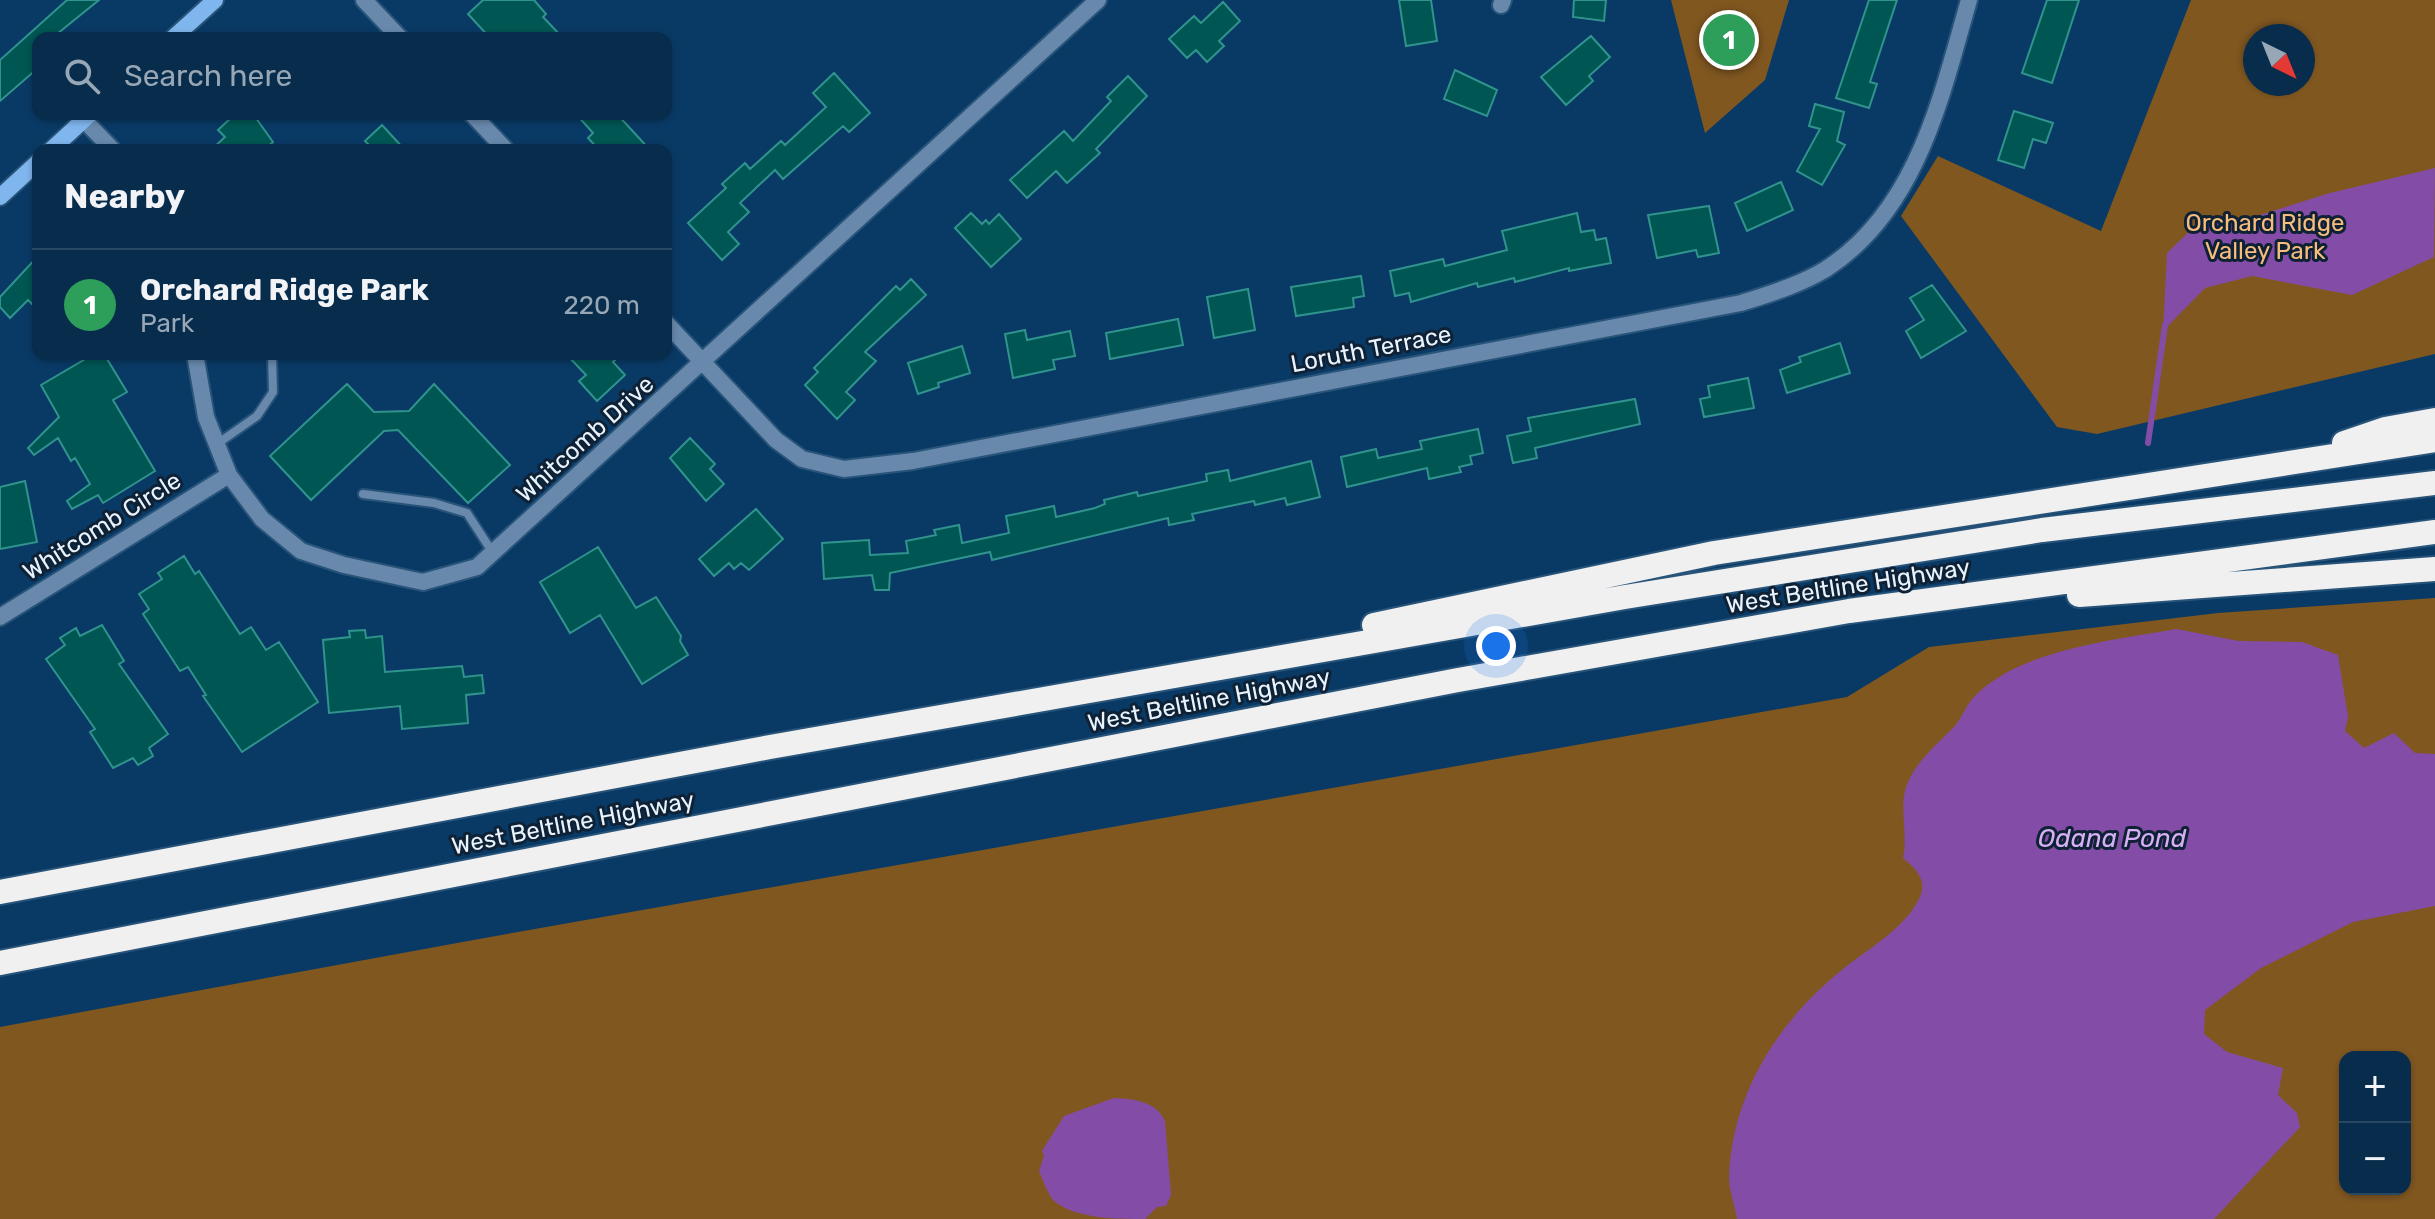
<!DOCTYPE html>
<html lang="en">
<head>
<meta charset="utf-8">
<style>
  :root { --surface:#072c4c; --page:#153856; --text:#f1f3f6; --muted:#98a7b5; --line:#284864; --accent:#f1a540 }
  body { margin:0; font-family:Rubik,sans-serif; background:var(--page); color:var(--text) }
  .controls { position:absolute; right:24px; bottom:24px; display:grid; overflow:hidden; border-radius:16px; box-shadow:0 2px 6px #0004 }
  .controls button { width:72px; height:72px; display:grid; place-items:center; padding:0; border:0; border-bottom:2px solid var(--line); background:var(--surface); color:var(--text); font:40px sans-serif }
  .compass { position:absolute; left:2243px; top:24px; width:72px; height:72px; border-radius:50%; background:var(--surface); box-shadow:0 2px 6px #0004; rotate:137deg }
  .you { position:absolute; left:1496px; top:646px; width:28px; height:28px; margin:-20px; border:6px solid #fff; border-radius:50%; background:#1a73e8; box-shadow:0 0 0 12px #1a73e833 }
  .badge { display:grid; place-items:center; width:52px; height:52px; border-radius:50%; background:var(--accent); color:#fff; font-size:26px; font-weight:700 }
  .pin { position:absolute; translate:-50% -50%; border:4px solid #fff; box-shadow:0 2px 8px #0006 }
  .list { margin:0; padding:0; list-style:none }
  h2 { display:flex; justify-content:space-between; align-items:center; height:104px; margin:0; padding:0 32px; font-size:34px }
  h2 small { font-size:26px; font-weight:400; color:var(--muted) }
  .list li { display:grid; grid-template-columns:52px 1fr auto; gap:24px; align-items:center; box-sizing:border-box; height:112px; padding:0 32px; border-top:2px solid var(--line) }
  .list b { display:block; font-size:30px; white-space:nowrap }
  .list p { margin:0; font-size:26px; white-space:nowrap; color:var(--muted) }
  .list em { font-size:26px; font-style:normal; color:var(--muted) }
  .icon { flex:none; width:44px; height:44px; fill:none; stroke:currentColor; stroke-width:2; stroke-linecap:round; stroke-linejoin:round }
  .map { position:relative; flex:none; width:2435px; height:1219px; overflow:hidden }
  .search { position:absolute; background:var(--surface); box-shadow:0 2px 6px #0004; left:32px; top:32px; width:640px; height:88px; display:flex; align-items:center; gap:20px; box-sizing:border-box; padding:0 28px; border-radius:16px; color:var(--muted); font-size:30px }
  .panel { position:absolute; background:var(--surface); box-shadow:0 2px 6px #0004; left:32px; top:144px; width:640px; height:216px; border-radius:16px }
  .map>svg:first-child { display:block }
</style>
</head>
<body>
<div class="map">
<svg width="2435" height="1219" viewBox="0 0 2435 1219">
  <rect width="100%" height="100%" fill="#093a65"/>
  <path fill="#815720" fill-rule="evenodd" d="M1671,0H1789L1765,80L1705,133Z
    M2191,0H2435V354L2097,434L2057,427L1901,216L1938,156L2101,231ZM2255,36H2303V84H2255Z
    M2435,598V1219H0V1027L479,939L1847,697L1929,647L2218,613ZM2345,1057H2405V1189H2345Z"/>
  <path fill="#834da7" d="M2435,168L2434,257L2352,295L2252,276L2205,288L2163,331L2167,253L2196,225L2257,216L2330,193Z
    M2176,629L2239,641L2302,642L2338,655L2348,717L2345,731L2364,748L2394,733L2415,753L2435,754V906L2353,922L2261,968L2205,1010L2204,1034L2227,1052L2283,1068L2278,1095L2297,1113L2300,1127L2214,1219H1737C1735,1206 1729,1190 1729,1177C1732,1093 1779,1020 1843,969C1869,948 1903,930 1919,899C1928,880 1917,870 1903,858C1908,836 1900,811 1905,791C1911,766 1936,745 1953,728C1962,719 1965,706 1974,697C2018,650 2115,640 2176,629Z
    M1114,1098C1134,1099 1156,1101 1165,1121L1171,1195L1166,1206L1157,1207L1145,1219C1117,1219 1074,1219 1053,1200C1047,1192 1043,1180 1039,1171L1044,1156L1042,1151L1064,1116Z"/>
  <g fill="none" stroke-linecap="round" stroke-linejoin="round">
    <path stroke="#834da7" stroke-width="6" d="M2148,443L2165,325"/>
  </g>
  <path fill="#005653" stroke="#30938d" stroke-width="2" d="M67,0H99L52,38H38V68L0,101V60Z
    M483,0H534L546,14L543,17L563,38H490L468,14Z
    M1399,0H1431L1437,41L1406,46Z
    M1574,0H1606L1604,21L1573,17Z
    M1869,0H1897L1870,82L1877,84L1869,108L1836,98Z
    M2047,0H2079L2052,83L2022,73Z
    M1223,2L1240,21L1219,41L1224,46L1207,62L1196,50L1187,58L1169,39L1194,16L1201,23Z
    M1591,36L1610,57L1589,76L1593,81L1566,105L1541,77Z
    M1455,70L1497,90L1487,116L1444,99Z
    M834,73L870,113L849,132L843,126L783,179L775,170L740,203L749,212L728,232L739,244L722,260L688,223L726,188L722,184L745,163L750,169L781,141L785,145L826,107L813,93Z
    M1128,76L1147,96L1096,149L1100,153L1067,183L1056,171L1027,198L1010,180L1064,131L1073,141L1111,101L1107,97Z
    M1815,104L1844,112L1837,141L1845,145L1822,185L1797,171L1820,129L1809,126Z
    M2014,111L2053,123L2046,143L2033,139L2024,168L1998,160Z
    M235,114H253L273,142L264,150H211L225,137L218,130Z
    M576,114H617L650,150H599L588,138L593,133Z
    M382,125L405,150H374L365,141Z
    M1781,182L1793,210L1747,231L1735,203Z
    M1709,206L1719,253L1698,257L1696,250L1657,258L1648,215Z
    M971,213L982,224L986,220L989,224L999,214L1021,239L991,267L955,228Z
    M1577,213L1581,232L1594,230L1596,240L1606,238L1611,263L1569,271V268L1515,282L1514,278L1478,287L1477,283L1411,302L1409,293L1395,296L1390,271L1443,259L1445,266L1507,250L1502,231Z
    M38,256V310L28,300L10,318L0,307V297Z
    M1361,276L1364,296L1353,298L1354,307L1296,316L1291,287Z
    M911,279L926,295L865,352L876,361L846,392L855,400L837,419L805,385L818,372L814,368L896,286L900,290Z
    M1932,285L1966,331L1921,358L1906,331L1924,320L1910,298Z
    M1248,289L1255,330L1214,338L1207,297Z
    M1178,319L1183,345L1110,359L1106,333Z
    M1025,330L1027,340L1070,331L1075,356L1053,360L1055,369L1013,378L1005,334Z
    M1840,343L1850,373L1787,393L1780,370L1801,362L1799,357Z
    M962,346L970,373L938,383L939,387L918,394L908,363Z
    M94,354H104L127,392L113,400L155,471L103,503L98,495L72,509L67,501L90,484L75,458L71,461L58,438L34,455L28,448L59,417L41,385Z
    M566,354H621L613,362L625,375L597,401L579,381L586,375Z
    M1748,378L1754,408L1704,417L1700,399L1710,397L1708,386Z
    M347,384L374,412L409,411L434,384L510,465L468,503L398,430L384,431L311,500L270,456Z
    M1635,399L1640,424L1535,448L1537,458L1513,463L1507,436L1531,431L1528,418Z
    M1478,429L1483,453L1470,456L1472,464L1459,467L1461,472L1429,479L1427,468L1347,487L1341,457L1376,449L1378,458L1422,449L1420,441Z
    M690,438L715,464L710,469L724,484L706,501L670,458Z
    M1311,461L1320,497L1287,505L1285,498L1255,505L1254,501L1192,514L1194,520L1169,525L1168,518L992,560L990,552L890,573L889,590H875L872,575L824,579L822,543L869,540L870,555L908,553L906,541L936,535L934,530L959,525L962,543L1009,533L1006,516L1054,506L1056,517L1095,508L1105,504L1104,500L1137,492L1138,496L1207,481L1206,474L1228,470L1230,481Z
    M25,481L37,542L0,549V487Z
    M756,509L783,539L749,570L741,563L734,569L729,563L714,576L699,559Z
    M598,547L636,608L656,597L681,636L680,641L688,655L642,684L600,615L570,633L540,582Z
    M184,556L195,574L199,571L240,634L251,627L266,650L279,642L318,702L242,752L203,696L206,695L188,667L180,671L143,614L149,609L139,594L162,579L158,573Z
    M102,625L124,661L119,664L168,734L149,748L153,756L138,765L133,758L113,768L90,732L95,729L46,659L65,645L60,638L76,628L80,636Z
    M365,630L366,638L382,636L385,672L462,666L464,677L482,675L484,693L466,695L468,723L402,729L400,706L329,713L323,640L350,637L349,631Z"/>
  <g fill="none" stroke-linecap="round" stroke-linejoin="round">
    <g stroke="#28547a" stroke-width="12">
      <path id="lane" d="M217,444L257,416L273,392L272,354
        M363,494L434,503L467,513L493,553"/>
    </g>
    <g stroke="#28547a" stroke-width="20">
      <path id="street" d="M364,0L400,38
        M1501,5L1503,0
        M472,114L506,150
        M84,120L113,150
        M666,323L776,440L802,459L844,469L913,461L1741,303C1769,294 1800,285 1826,269C1917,210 1941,98 1969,0
        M195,354L206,417L229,475L262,519L301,551L344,565L423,582L477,567L1098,0
        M0,617L229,475"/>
    </g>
    <g stroke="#28547a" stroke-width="20">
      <path id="secondary" d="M173,38L215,0
        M51,150L90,114
        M0,197L38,162"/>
    </g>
    <g stroke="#28547a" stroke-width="28">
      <path id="highway" d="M2344,443L2385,429L2435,420
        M2079,595L2435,569
        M1374,625L1714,553L2435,440
        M0,892L770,747L1625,597L2042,530L2435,483
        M0,963L1458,680L1849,611L2435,532"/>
    </g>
    <use href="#lane" stroke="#6889ac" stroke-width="8"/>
    <use href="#street" stroke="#6889ac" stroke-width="16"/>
    <use href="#secondary" stroke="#80b6ee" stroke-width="16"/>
    <use href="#highway" stroke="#f0f0f0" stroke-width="24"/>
  </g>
  <g text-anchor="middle" stroke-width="6" stroke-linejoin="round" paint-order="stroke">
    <g font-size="24" fill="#f6bd7c" stroke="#0e2135">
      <text x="2265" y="231">Orchard Ridge<tspan x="2265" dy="28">Valley Park</tspan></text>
    </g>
    <g font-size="24" fill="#e9f3fe" stroke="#0e2135">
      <text transform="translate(1371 349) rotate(-11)" y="8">Loruth Terrace</text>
      <text transform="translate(585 439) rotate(-42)" y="8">Whitcomb Drive</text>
      <text transform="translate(102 526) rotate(-32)" y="8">Whitcomb Circle</text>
      <text transform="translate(1848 586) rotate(-9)" y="8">West Beltline Highway</text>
      <text transform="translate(1209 700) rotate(-11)" y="8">West Beltline Highway</text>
      <text transform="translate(573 823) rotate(-11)" y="8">West Beltline Highway</text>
    </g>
    <g font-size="26" font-style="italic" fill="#d7aff5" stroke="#0e2135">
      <text x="2112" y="847">Odana Pond</text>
    </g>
  </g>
</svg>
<div class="controls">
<button>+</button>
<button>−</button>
</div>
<svg class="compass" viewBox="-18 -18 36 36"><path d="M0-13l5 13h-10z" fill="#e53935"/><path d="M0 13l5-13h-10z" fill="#98a7b5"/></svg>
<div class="you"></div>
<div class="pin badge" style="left:1729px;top:40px;background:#2e9e5b">1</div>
<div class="search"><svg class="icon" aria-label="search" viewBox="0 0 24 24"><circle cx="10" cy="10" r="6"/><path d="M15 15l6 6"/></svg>Search here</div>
<section class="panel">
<h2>Nearby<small></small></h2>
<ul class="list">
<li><span class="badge" style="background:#2e9e5b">1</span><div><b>Orchard Ridge Park</b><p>Park</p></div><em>220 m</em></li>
</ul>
</section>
</div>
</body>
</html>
